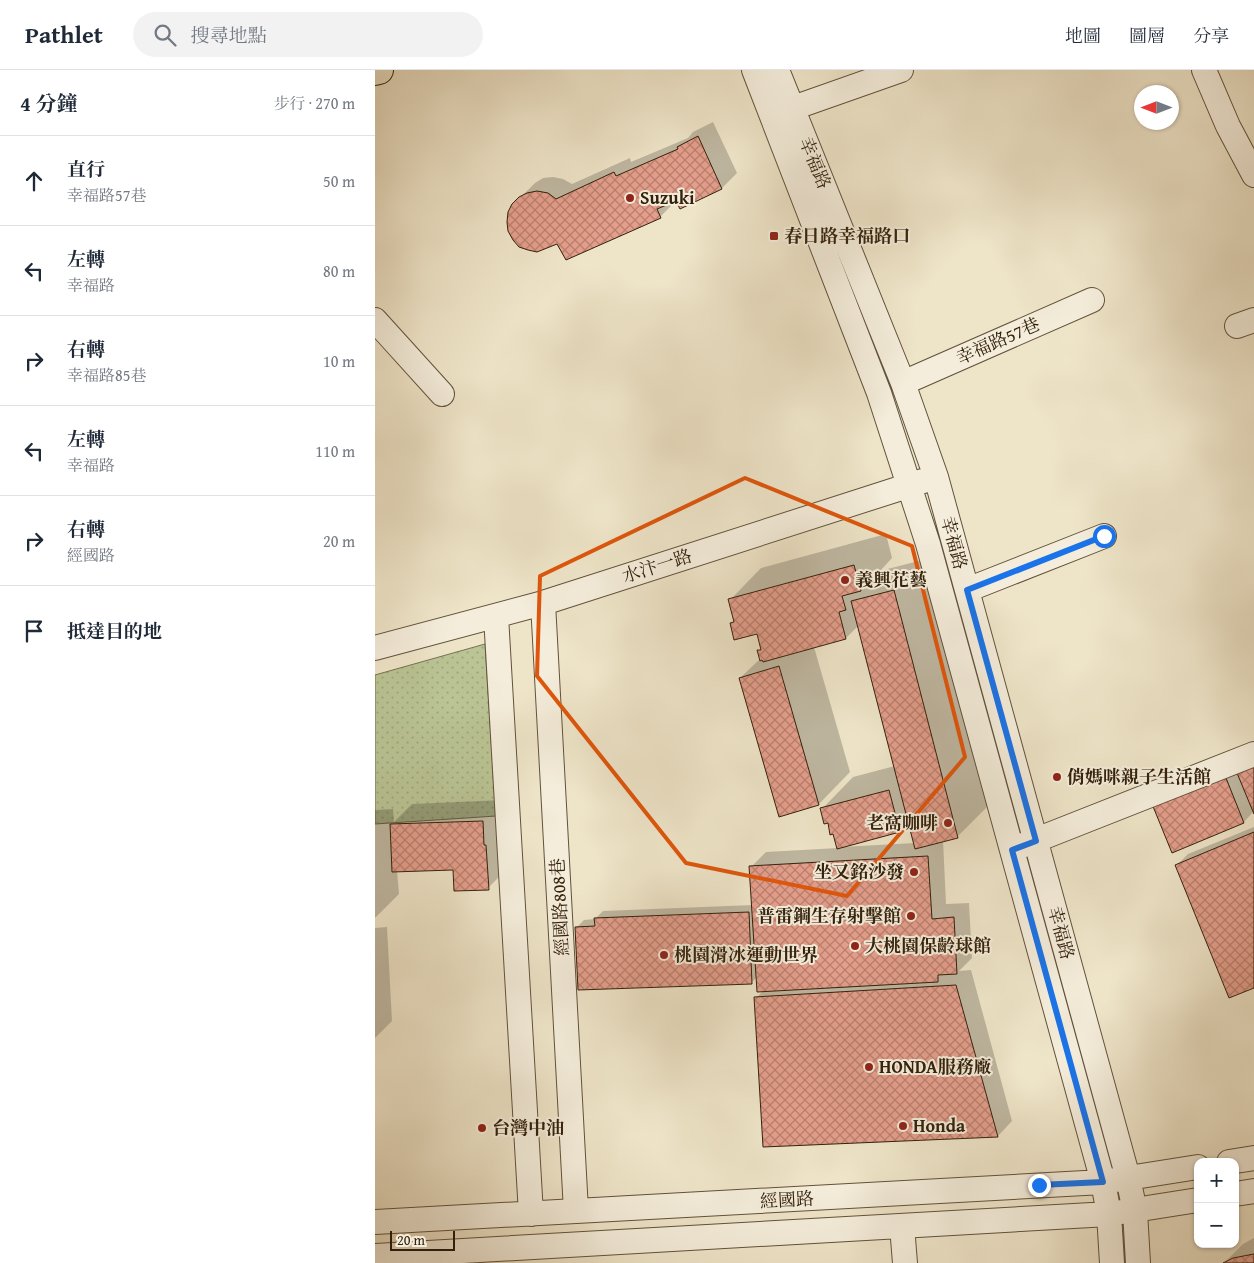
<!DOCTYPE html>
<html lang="zh-TW">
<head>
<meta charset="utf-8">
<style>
  :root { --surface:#fff; --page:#f2f2f3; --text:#1f2937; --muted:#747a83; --line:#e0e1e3 }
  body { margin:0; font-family:"Gentium Book Plus","Noto Serif TC",serif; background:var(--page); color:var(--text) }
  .controls { position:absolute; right:15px; bottom:15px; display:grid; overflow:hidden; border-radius:10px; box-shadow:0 1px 4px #0004 }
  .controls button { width:45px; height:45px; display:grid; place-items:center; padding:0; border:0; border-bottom:1px solid var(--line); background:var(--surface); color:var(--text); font:25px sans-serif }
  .compass { position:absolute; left:759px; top:15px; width:45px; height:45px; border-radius:50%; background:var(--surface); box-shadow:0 1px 4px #0004; rotate:270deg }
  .scale { position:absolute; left:15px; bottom:12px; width:65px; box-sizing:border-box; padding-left:5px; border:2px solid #33210c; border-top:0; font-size:14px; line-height:18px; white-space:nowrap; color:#33210c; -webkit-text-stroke:4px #f4eddb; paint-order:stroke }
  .stop { position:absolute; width:15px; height:15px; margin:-11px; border:4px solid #1a73e8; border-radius:50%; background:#fff }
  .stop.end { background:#1a73e8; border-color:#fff; box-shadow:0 1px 5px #0008 }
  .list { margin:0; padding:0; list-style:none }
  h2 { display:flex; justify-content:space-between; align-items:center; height:65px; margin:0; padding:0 20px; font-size:21px }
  h2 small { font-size:16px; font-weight:400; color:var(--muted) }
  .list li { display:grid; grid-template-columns:32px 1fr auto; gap:15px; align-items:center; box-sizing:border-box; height:90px; padding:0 20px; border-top:1px solid var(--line) }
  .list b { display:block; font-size:19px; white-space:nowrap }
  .list p { margin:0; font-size:16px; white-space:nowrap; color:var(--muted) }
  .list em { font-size:16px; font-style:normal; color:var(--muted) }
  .icon { flex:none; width:28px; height:28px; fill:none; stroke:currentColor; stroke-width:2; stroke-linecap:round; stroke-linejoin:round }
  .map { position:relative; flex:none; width:879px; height:1193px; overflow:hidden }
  header { display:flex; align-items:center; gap:30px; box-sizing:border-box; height:70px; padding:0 25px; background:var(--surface); border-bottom:1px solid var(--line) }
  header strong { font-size:24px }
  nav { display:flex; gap:28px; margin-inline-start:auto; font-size:18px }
  .search { width:350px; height:45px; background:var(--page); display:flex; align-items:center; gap:12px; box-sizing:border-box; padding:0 18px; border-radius:28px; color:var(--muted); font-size:19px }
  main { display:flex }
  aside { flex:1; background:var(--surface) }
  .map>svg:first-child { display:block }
</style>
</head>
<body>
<header>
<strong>Pathlet</strong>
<div class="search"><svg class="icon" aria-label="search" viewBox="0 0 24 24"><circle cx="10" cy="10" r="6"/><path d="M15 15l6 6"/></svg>搜尋地點</div>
<nav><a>地圖</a><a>圖層</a><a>分享</a></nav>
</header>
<main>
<aside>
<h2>4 分鐘<small>步行 · 270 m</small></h2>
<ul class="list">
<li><svg class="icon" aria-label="ahead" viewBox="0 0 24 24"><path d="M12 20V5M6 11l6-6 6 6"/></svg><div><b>直行</b><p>幸福路57巷</p></div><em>50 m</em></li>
<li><svg class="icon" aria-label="left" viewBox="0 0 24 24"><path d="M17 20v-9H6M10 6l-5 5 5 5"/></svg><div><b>左轉</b><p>幸福路</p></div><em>80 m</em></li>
<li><svg class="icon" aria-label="right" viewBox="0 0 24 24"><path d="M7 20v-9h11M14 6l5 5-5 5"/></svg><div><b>右轉</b><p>幸福路85巷</p></div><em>10 m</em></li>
<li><svg class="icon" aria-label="left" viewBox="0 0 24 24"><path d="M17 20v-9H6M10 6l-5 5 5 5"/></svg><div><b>左轉</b><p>幸福路</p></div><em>110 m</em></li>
<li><svg class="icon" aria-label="right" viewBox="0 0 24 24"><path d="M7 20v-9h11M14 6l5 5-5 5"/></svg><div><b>右轉</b><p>經國路</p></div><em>20 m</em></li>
<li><svg class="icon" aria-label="arrive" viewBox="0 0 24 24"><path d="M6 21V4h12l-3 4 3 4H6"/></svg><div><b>抵達目的地</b></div></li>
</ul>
</aside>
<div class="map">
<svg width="879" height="1193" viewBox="0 0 879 1193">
  <defs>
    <pattern id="green-dots" width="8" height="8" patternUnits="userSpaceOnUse" patternTransform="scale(1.25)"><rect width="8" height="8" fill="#bac494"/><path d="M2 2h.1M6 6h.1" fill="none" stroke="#a0a87e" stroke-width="1.8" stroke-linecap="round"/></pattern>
    <pattern id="building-cross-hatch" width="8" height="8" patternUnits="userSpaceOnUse" patternTransform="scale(1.25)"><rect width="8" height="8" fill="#e49e8b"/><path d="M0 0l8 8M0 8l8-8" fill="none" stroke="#b98070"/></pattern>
  </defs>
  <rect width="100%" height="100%" fill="#eee4c8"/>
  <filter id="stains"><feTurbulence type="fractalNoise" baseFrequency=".004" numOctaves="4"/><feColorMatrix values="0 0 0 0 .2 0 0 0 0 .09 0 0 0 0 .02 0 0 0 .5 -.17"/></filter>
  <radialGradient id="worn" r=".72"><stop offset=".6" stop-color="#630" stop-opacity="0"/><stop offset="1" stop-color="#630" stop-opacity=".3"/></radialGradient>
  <path fill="url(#green-dots)" stroke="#767250" d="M110,574L121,746L0,754V605Z"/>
  <path fill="#0003" fill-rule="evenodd" d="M338,52L362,103L347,118L305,137L302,130L285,147L183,172L138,135L160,113L168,108L178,107L188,109L197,114L255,88L256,92L313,68L318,62Z
    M511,464L517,488L505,501L551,489L614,735L582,767L568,770L571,834L594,833L597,888L584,901L596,900L637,1051L623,1066L381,928L388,921L382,907L377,912L202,857L209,850L220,849L228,841L378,835L376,797L391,782L463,778L459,763L447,739L478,707L520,696L484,555L471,568L439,577L475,702L444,734L365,608L386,588L384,581L387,578L383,562L356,554L360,550L355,530L386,498ZM534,751L540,773L466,777L525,761Z
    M879,688V741L869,752L798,781L778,734Z
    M128,730L134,797L113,818L79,799L22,801L24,824L0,848V740L18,739L19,752L37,734Z
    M879,757V917L801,796L813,784Z
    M12,857L17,951L0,968V858Z
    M879,1168V1193H849L868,1174Z
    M110,1190V1193H21Z"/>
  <path fill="url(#building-cross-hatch)" stroke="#33210c" d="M323,66L347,119L305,139L301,131L282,139L286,148L191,190L182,174L162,182L153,180L144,177L138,170L133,161L132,152L133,142L137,134L144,127L152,123L162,121L173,123L181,129L239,102L241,106L303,79L302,77Z
    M479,495L486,521L467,526L471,540L464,542L471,569L388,592L387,590L385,591L382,580H386L382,564L359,570L355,553L359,552L353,529Z
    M519,520L583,768L540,779L476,531Z
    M404,596L444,735L404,747L364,608Z
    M879,696V744L862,703Z
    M849,703L869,753L797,783L777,734Z
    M514,720L525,762L462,779L458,764L455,765L453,753L449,754L445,738Z
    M108,751L109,775H111L114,820L79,821L78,800L17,802L15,754Z
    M879,762V918L854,928L800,795Z
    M553,786L557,849L579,847L582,904L563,905V912L382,922L374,796Z
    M374,842L377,914L203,920L200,857L220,856L219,848Z
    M581,915L623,1067L388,1077L379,927Z
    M879,1184V1193H848L858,1188Z"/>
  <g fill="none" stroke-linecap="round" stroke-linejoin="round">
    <g stroke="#62523b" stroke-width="26">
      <path id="minor" d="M379,0L504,323L553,474L728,1112L734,1144L737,1193
        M402,0L528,313L561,407L753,1108L760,1141L763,1193
        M829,0L853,56L879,105
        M418,38L526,0
        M0,250L67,324
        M862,256L879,250
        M528,313L717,230
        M592,520L729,466
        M168,533L201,1141
        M121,546L156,1144
        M0,578L168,533L548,411
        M646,776L879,684
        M854,1092L879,1088
        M860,1124L879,1121
        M0,1152L728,1112L823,1097
        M527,1156L530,1193
        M0,1186L734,1144L823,1130"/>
    </g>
    <g stroke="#33210c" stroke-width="30">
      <path id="major" d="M0,1L4,0"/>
    </g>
    <use href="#minor" stroke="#f4eddb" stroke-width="24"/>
    <use href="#major" stroke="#eee4c8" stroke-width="28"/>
  </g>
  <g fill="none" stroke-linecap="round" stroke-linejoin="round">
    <path stroke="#1a73e8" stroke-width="6" d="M664,1115L728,1112L637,780L661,771L592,520L729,466"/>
  </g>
  <path fill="none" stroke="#df560c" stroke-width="4" stroke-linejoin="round" d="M370,408L537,476L590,687L472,826L311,793L162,606L165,506Z"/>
  <g fill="#8f2418" stroke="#f4eddb" stroke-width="2">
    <circle cx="255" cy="128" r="5"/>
    <rect x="394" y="161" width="10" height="10" rx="2.5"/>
    <circle cx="470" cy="510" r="5"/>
    <circle cx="682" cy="707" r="5"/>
    <circle cx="573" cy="753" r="5"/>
    <circle cx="539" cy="802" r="5"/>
    <circle cx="536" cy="846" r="5"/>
    <circle cx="480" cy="876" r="5"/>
    <circle cx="289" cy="885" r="5"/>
    <circle cx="494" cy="997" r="5"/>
    <circle cx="528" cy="1056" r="5"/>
    <circle cx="107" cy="1058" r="5"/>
  </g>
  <g text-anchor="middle" stroke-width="4" stroke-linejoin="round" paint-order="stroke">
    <g font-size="18" fill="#33210c" stroke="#f4eddb">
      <text transform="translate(440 93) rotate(68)" y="6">幸福路</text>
      <text transform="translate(623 271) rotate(-24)" y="6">幸福路57巷</text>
      <text transform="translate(579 473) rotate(75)" y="6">幸福路</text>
      <text transform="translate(282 496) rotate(-18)" y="6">水汴一路</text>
      <text transform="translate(185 837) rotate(-93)" y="6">經國路808巷</text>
      <text transform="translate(686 863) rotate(75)" y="6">幸福路</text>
      <text transform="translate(412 1130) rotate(-3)" y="6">經國路</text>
    </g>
    <g font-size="18" font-weight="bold" fill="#33210c" stroke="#f4eddb" text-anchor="start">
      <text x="265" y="134">Suzuki</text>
      <text x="409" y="172">春日路幸福路口</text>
      <text x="480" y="516">義興花藝</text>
      <text x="692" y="713">俏媽咪親子生活館</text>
      <text x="563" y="759" text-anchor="end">老窩咖啡</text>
      <text x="529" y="808" text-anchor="end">坐又銘沙發</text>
      <text x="526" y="852" text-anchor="end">普雷鋼生存射擊館</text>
      <text x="490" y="882">大桃園保齡球館</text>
      <text x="299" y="891">桃園滑冰運動世界</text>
      <text x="504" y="1003">HONDA服務廠</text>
      <text x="538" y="1062">Honda</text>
      <text x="117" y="1064">台灣中油</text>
    </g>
  </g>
  <rect width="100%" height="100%" filter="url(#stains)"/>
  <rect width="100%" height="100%" fill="url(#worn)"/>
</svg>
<div class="controls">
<button>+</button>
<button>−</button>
</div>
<svg class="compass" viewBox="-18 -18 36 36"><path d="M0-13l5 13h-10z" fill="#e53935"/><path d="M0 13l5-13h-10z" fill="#747a83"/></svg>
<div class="scale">20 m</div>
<div class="stop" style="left:729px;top:466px"></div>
<div class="stop end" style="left:664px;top:1115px"></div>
</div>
</main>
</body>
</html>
